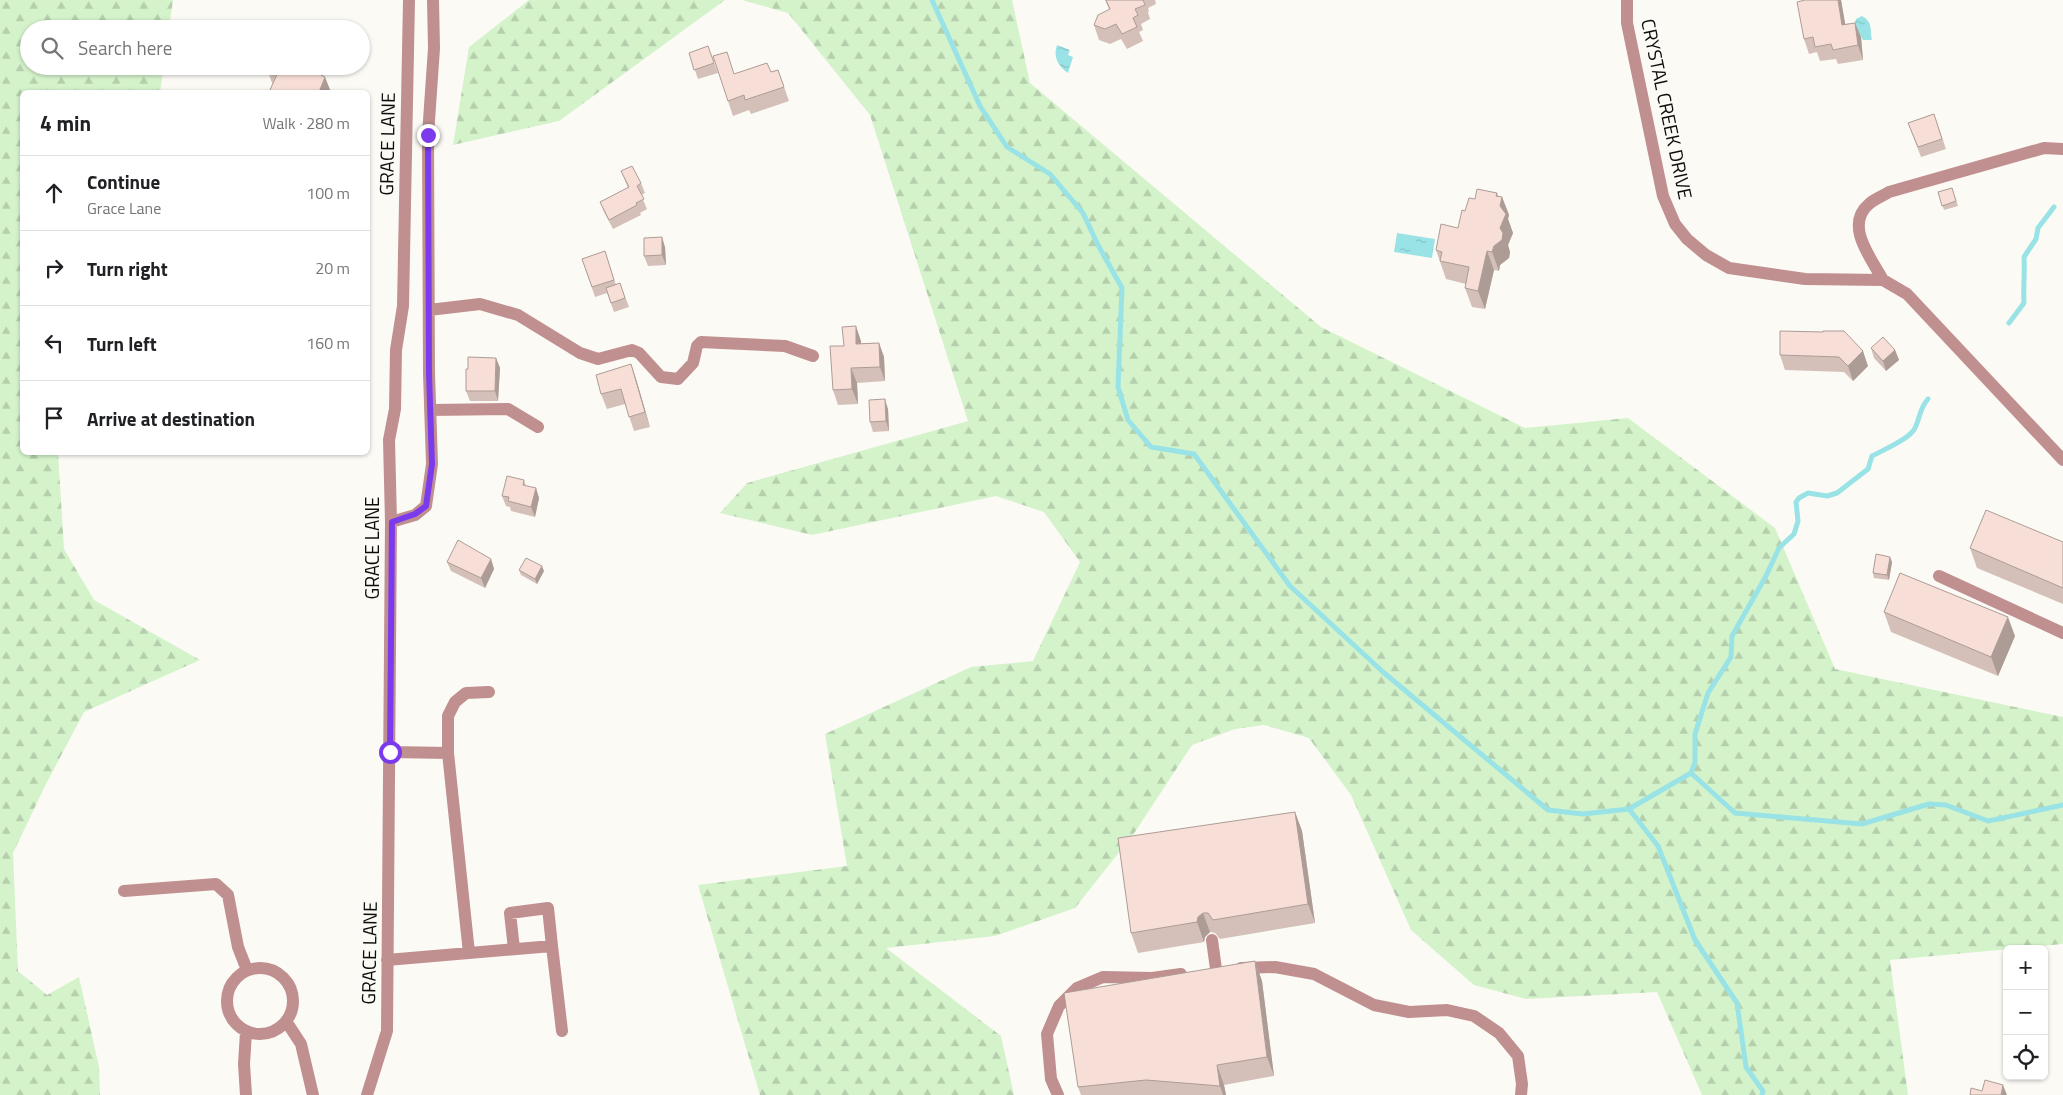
<!DOCTYPE html>
<html lang="en">
<head>
<meta charset="utf-8">
<style>
  :root { --surface:#fff; --page:#f2f2f2; --text:#202124; --muted:#757577; --line:#e0e0e0 }
  body { margin:0; font-family:"Titillium Web",sans-serif; background:var(--page); color:var(--text) }
  .controls { position:absolute; right:15px; bottom:15px; display:grid; overflow:hidden; border-radius:8px; box-shadow:0 1px 4px #0004 }
  .controls button { width:45px; height:45px; display:grid; place-items:center; padding:0; border:0; border-bottom:1px solid var(--line); background:var(--surface); color:var(--text); font:25px sans-serif }
  .stop { position:absolute; width:15px; height:15px; margin:-11px; border:4px solid #7c3aed; border-radius:50%; background:#fff }
  .stop.end { background:#7c3aed; border-color:#fff; box-shadow:0 1px 5px #0008 }
  .list { margin:0; padding:0; list-style:none }
  h2 { display:flex; justify-content:space-between; align-items:center; height:65px; margin:0; padding:0 20px; font-size:21px }
  h2 small { font-size:16px; font-weight:400; color:var(--muted) }
  .list li { display:grid; grid-template-columns:32px 1fr auto; gap:15px; align-items:center; box-sizing:border-box; height:75px; padding:0 20px; border-top:1px solid var(--line) }
  .list b { display:block; font-size:19px; white-space:nowrap }
  .list p { margin:0; font-size:16px; white-space:nowrap; color:var(--muted) }
  .list em { font-size:16px; font-style:normal; color:var(--muted) }
  .icon { flex:none; width:28px; height:28px; fill:none; stroke:currentColor; stroke-width:2; stroke-linecap:round; stroke-linejoin:round }
  .map { position:relative; flex:none; width:2063px; height:1095px; overflow:hidden }
  .search { position:absolute; background:var(--surface); box-shadow:0 1px 4px #0004; left:20px; top:20px; width:350px; height:55px; display:flex; align-items:center; gap:12px; box-sizing:border-box; padding:0 18px; border-radius:28px; color:var(--muted); font-size:19px }
  .panel { position:absolute; background:var(--surface); box-shadow:0 1px 4px #0004; left:20px; top:90px; width:350px; height:365px; border-radius:8px }
  .map>svg:first-child { display:block }
</style>
</head>
<body>
<div class="map">
<svg width="2063" height="1095" viewBox="0 0 2063 1095">
  <defs>
    <pattern id="forest-firs" width="22" height="20" patternUnits="userSpaceOnUse" patternTransform="scale(1.25)"><rect width="22" height="20" fill="#d4f3cb"/><path d="M5 1l3.5 6h-7zM16 11l3.5 6h-7z" fill="#b5cfad"/></pattern>
    <pattern id="water-ripples" width="26" height="14" patternUnits="userSpaceOnUse" patternTransform="scale(1.25)"><rect width="26" height="14" fill="#99e3e6"/><path d="M2 4q2-2 4 0t4 0M15 11q2-2 4 0t4 0" fill="none" stroke="#83c2c4"/></pattern>
  </defs>
  <rect width="100%" height="100%" fill="#fcfaf5"/>
  <path fill="url(#forest-firs)" d="M0,0H173L169,29H29V66H164L160,92H22V452L58,453L64,549L94,600L200,660L84,712L46,784L13,853L18,971L47,995L79,977L99,1067L100,1095H0Z
    M529,0H725L559,121L453,145L469,47Z
    M742,0H1012L1030,83L1321,327L1525,428L1628,418L1775,528L1835,669L2063,717V944L1890,960L1908,1095H1702L1657,992L1526,999L1474,985L1411,930L1351,795L1309,738L1264,725L1235,729L1192,745L1135,832L1075,908L995,936L886,948L1001,1036L1014,1095H760L698,885L847,866L825,734L971,667L1033,661L1080,562L1044,512L996,496L812,535L720,513L747,483L968,421L870,115L788,13Z"/>
  <path fill="url(#water-ripples)" d="M1862,16C1873,22 1870,30 1872,40H1863L1854,25L1856,19Z
    M1057,45L1070,50L1068,55L1073,57L1068,73C1058,66 1053,57 1057,45Z
    M1397,233L1435,239L1432,258L1394,252Z"/>
  <g fill="none" stroke-linecap="round" stroke-linejoin="round">
    <path stroke="#99e3e6" stroke-width="5" d="M932,0L980,106L1007,147L1050,174L1083,213L1098,245L1122,288L1118,387L1128,420L1151,447L1194,454L1290,586L1383,672L1548,810L1583,814L1629,809L1658,846L1695,940L1737,1003L1746,1067L1763,1091L1762,1095
      M2009,323L2024,303C2023,287 2025,273 2024,257L2036,239L2038,228L2054,207
      M1691,773L1735,813L1862,824L1929,804L1946,805L1988,821L2063,805
      M1629,809L1691,773L1695,762V734L1708,693L1731,657L1732,636L1766,576L1779,548L1794,534L1798,521L1796,502L1799,498L1808,493L1827,496L1837,493L1868,469L1872,456C1883,450 1910,439 1915,428C1920,418 1920,407 1928,399"/>
    <path stroke="#c08f8f" stroke-width="12" d="M1627,0V23L1663,196L1675,224L1687,239L1706,255L1729,268L1805,279L1883,280L1907,294L2063,460
      M1883,280C1871,258 1844,225 1869,204C1874,199 1883,196 1889,192L2044,148L2063,149
      M429,310L480,304L518,315L580,353L598,359L632,350L639,353L661,377L678,379L693,363L697,346L701,342L785,346L813,356
      M430,410L508,409L538,427
      M391,522L415,515L426,506L432,464L429,373L428,135L434,48L433,0
      M1939,576L2063,633
      M390,752L448,753
      M124,891L216,884L228,895L238,947L247,970
      M1212,940L1216,969
      M514,949L510,913L548,908L552,946
      M469,953L448,753V716L455,702L466,693L489,692
      M387,960L552,946L562,1031
      M227 1001a33 33 0 1 1 66 0a33 33 0 1 1-66 0Z
      M1241,968L1275,967L1314,974L1374,1005L1409,1012L1447,1010L1474,1016L1499,1033L1518,1056L1522,1084L1521,1095
      M286,1021L301,1044L313,1095
      M246,1032L244,1064L246,1095
      M367,1095L387,1031L391,522L389,440L395,409L396,350L403,306L409,0
      M1058,1095L1051,1079L1047,1034L1059,1006L1077,988L1103,977L1152,978L1181,974"/>
  </g>
  <path fill="#d4c0b9" d="M1105,0H1155L1156,4L1148,8L1149,11L1148,12L1150,19L1141,24L1143,30L1139,32L1143,41L1127,49L1121,39L1110,44L1099,40L1094,25L1109,9Z
    M1805,0H1841L1845,24L1855,23L1861,37L1863,60L1838,64L1836,59L1820,61L1817,52L1809,54L1804,39Z
    M708,46L718,73L698,79L689,53Z
    M266,66H304L273,84L272,83Z
    M778,70L789,101L751,114L749,110L733,116L728,101L735,74L771,72Z
    M1934,114L1946,149L1921,157L1908,123Z
    M621,171L641,183L645,193L641,195L647,209L640,213L641,215L613,229L604,212L600,202L628,188Z
    M1952,188L1958,206L1944,210L1938,192Z
    M1498,196L1502,197L1509,215L1508,219L1513,233L1508,245L1510,252L1509,258L1500,265L1499,271L1494,270L1485,309L1472,307L1465,288L1466,284L1446,279L1436,250L1458,228L1465,211L1475,199Z
    M665,247L666,265L648,266L644,256Z
    M605,251L616,285L620,283L629,307L614,312L607,293L595,297L582,259Z
    M1780,331L1868,366L1853,381L1844,372L1785,370L1780,355Z
    M861,341V344L879,343L884,357L885,381L857,383L858,404L838,405L833,390L844,346Z
    M1871,348L1895,350L1899,360L1886,371L1874,358Z
    M496,358L500,368L498,401H470L466,391L468,369Z
    M631,364L636,379L650,427L634,431L625,404L607,409L601,394Z
    M888,409L889,431L873,432L870,422Z
    M524,480L526,486L536,488L539,498L535,517L511,511L510,507L506,506L502,496Z
    M2063,542V604L1977,568L1970,548Z
    M491,559L494,569L485,588L451,571L447,562Z
    M1892,562L1889,580L1874,578L1873,573Z
    M519,570L544,571L537,584L521,575Z
    M1884,612L2015,636L1998,676L1891,632Z
    M1295,812L1302,831L1315,923L1220,939L1215,933L1210,932L1205,937L1204,942L1138,953L1131,933Z
    M1255,961L1262,981L1274,1076L1224,1085L1226,1095H1081L1078,1087Z"/>
  <path fill="#ad9c96" d="M1838,0H1841L1848,40L1842,25Z
    M1855,23L1861,37L1863,60L1858,45Z
    M325,77L331,92H319Z
    M1497,193L1500,203L1502,197L1509,215L1508,219L1513,233L1508,245L1510,252L1509,258L1500,265L1499,271L1492,252L1500,228L1496,196Z
    M662,237L665,247L666,265L662,255Z
    M1487,251L1494,270L1485,309L1478,291Z
    M856,326L861,341L862,358L856,344Z
    M879,343L884,357L885,381L880,367Z
    M1895,350L1899,360L1886,371L1883,361Z
    M1863,351L1868,366L1853,381L1848,366Z
    M496,358L500,368L498,401L495,391Z
    M631,364L636,379L650,427L645,412Z
    M851,368L857,383L858,404L852,389Z
    M885,399L888,409L889,431L886,421Z
    M536,488L539,498L535,517L531,507Z
    M1890,557L1892,562L1889,580L1887,575Z
    M491,559L494,569L485,588L481,578Z
    M542,566L544,571L537,584L535,579Z
    M2008,617L2015,636L1998,676L1991,657Z
    M1295,812L1302,831L1315,923L1308,904Z
    M1203,913L1210,932L1205,937L1204,942L1197,922L1198,917Z
    M1255,961L1262,981L1274,1076L1267,1057Z
    M1217,1065L1224,1085L1226,1095H1223L1220,1086Z
    M2003,1085L2007,1095H2001Z"/>
  <path fill="#f7dfd7" stroke="#ad9c96" d="M1106,0H1143L1145,5L1135,9L1138,15L1133,18L1137,27L1122,34L1116,24L1105,29L1094,25L1098,15L1110,9Z
    M1805,0H1838L1842,25L1855,23L1858,45L1833,50L1831,44L1815,47L1813,37L1804,39L1797,2Z
    M708,46L714,63L694,70L689,53Z
    M727,52L734,74L767,63L771,72L778,70L784,87L745,100L744,95L728,101L713,56Z
    M271,66H304L325,77L319,92H269L279,70Z
    M1934,114L1942,139L1918,147L1908,123Z
    M632,166L641,183L637,186L644,199L636,203L637,205L609,220L600,202L629,187L621,171Z
    M1952,188L1956,201L1942,206L1938,192Z
    M1477,189L1497,193L1496,196L1502,197L1500,206L1506,214L1500,228L1503,233L1502,240L1494,246L1492,252L1487,251L1478,291L1465,288L1469,267L1440,261L1442,252L1436,250L1441,224L1458,228L1462,210L1465,211L1469,198L1475,199Z
    M662,237V255L644,256V238Z
    M605,251L614,280L592,287L582,259Z
    M620,283L625,298L611,303L606,288Z
    M856,326V344L879,343L880,367L851,368L852,389L833,390L830,346H844L842,327Z
    M1780,331L1823,332V331H1844L1863,351L1848,366L1839,357L1780,355Z
    M1883,337L1895,350L1883,361L1871,348Z
    M468,357L496,358L495,391H466V369H468Z
    M631,364L645,412L629,417L621,389L601,394L596,375Z
    M885,399L886,421L870,422L869,400Z
    M507,476L524,480L523,485L536,488L531,507L508,501L509,497L502,496Z
    M1986,510L2063,542V588L1970,548Z
    M458,540L491,559L481,578L447,562Z
    M1876,554L1890,557L1887,575L1873,573Z
    M526,558L542,566L535,579L519,570Z
    M1900,573L2008,617L1991,657L1884,612Z
    M1295,812L1308,904L1213,920L1208,913H1203L1198,917L1197,922L1131,933L1118,838Z
    M1255,961L1267,1057L1217,1065L1220,1086L1146,1080L1078,1087L1064,993Z
    M1985,1080L2003,1085L2001,1095H1970L1971,1088L1982,1091Z"/>
  <g fill="none" stroke-linecap="round" stroke-linejoin="round">
    <path stroke="#7c3aed" stroke-width="6" d="M390,752L392,522L415,514L426,506L432,464L429,373L428,135"/>
  </g>
  <g text-anchor="middle" stroke-width="4" stroke-linejoin="round" paint-order="stroke">
    <g font-size="19" fill="#0d0d0b" stroke="#fcfaf5">
      <text transform="translate(1667 109) rotate(78)" y="7">CRYSTAL CREEK DRIVE</text>
      <text transform="translate(387 144) rotate(-89)" y="7">GRACE LANE</text>
      <text transform="translate(372 548) rotate(-90)" y="7">GRACE LANE</text>
      <text transform="translate(369 953) rotate(-89)" y="7">GRACE LANE</text>
    </g>
  </g>
</svg>
<div class="controls">
<button>+</button>
<button>−</button>
<button><svg class="icon" aria-label="locate" viewBox="0 0 24 24"><circle cx="12" cy="12" r="6"/><path d="M12 2v4M12 18v4M2 12h4M18 12h4"/></svg></button>
</div>
<div class="stop" style="left:390px;top:752px"></div>
<div class="stop end" style="left:428px;top:135px"></div>
<div class="search"><svg class="icon" aria-label="search" viewBox="0 0 24 24"><circle cx="10" cy="10" r="6"/><path d="M15 15l6 6"/></svg>Search here</div>
<section class="panel">
<h2>4 min<small>Walk · 280 m</small></h2>
<ul class="list">
<li><svg class="icon" aria-label="ahead" viewBox="0 0 24 24"><path d="M12 20V5M6 11l6-6 6 6"/></svg><div><b>Continue</b><p>Grace Lane</p></div><em>100 m</em></li>
<li><svg class="icon" aria-label="right" viewBox="0 0 24 24"><path d="M7 20v-9h11M14 6l5 5-5 5"/></svg><div><b>Turn right</b></div><em>20 m</em></li>
<li><svg class="icon" aria-label="left" viewBox="0 0 24 24"><path d="M17 20v-9H6M10 6l-5 5 5 5"/></svg><div><b>Turn left</b></div><em>160 m</em></li>
<li><svg class="icon" aria-label="arrive" viewBox="0 0 24 24"><path d="M6 21V4h12l-3 4 3 4H6"/></svg><div><b>Arrive at destination</b></div></li>
</ul>
</section>
</div>
</body>
</html>
